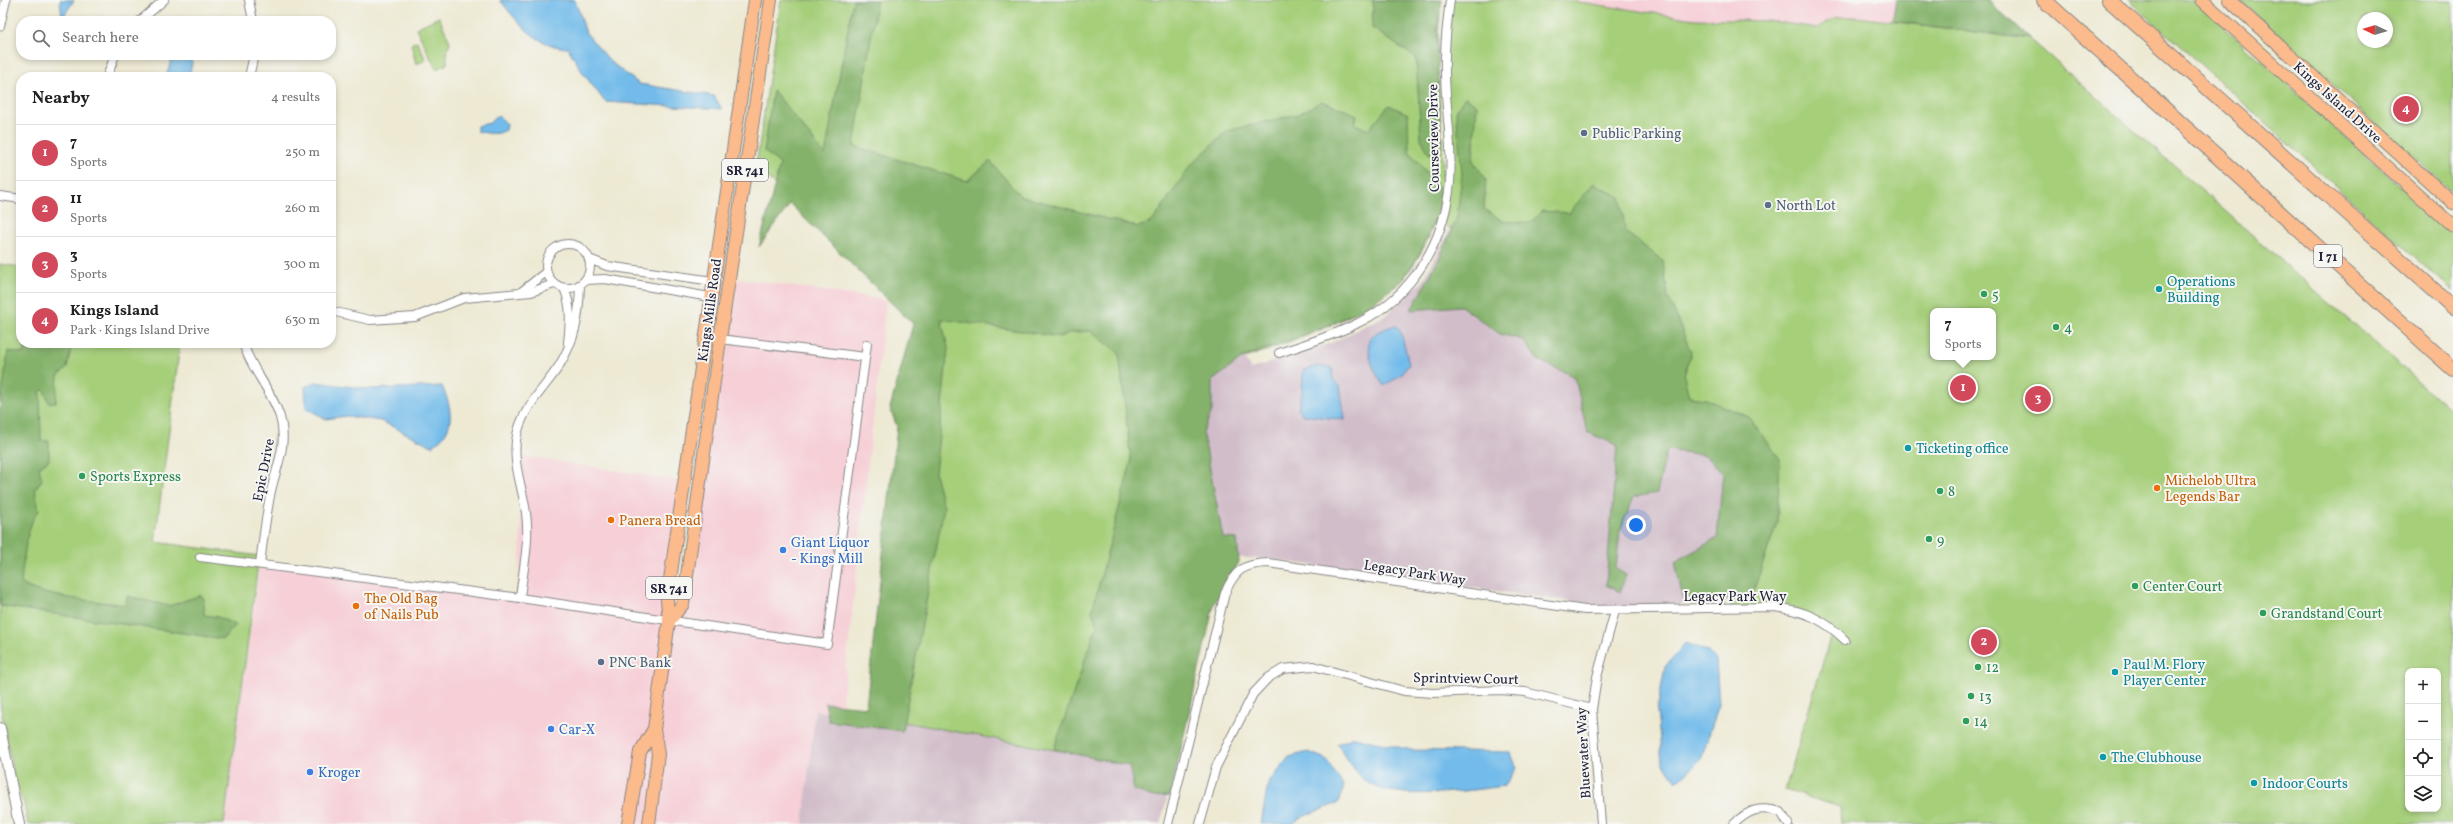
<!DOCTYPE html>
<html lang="en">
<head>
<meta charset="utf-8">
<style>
  :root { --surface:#fff; --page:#f2f2f2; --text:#222; --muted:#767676; --line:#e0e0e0; --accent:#d1495b }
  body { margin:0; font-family:Vollkorn,serif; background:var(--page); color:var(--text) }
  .controls { position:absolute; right:12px; bottom:12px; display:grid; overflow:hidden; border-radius:8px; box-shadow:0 2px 6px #0003 }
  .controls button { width:36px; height:36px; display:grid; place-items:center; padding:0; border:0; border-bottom:1px solid var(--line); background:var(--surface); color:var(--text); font:20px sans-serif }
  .compass { position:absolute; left:2357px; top:12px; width:36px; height:36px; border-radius:50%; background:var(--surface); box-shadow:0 2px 6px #0003; rotate:274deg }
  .you { position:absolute; left:1636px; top:525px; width:14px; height:14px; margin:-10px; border:3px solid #fff; border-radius:50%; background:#1a73e8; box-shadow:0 0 0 6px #1a73e833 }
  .badge { display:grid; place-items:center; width:26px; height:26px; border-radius:50%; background:var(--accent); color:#fff; font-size:13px; font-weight:700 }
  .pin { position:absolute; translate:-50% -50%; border:2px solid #fff; box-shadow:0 1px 4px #0006 }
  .popup { position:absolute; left:1930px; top:308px; width:66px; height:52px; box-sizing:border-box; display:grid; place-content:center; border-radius:8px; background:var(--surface); filter:drop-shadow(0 1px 3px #0005); font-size:13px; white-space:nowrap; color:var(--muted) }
  .popup b { font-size:15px; color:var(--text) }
  .popup::after { content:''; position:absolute; left:50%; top:100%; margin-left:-8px; border:8px solid transparent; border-top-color:var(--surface) }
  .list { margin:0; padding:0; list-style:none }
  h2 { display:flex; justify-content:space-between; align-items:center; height:52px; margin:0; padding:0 16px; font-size:17px }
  h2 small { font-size:13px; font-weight:400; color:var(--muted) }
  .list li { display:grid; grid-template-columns:26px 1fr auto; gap:12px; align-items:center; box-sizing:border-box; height:56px; padding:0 16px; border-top:1px solid var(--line) }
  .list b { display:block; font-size:15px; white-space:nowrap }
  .list p { margin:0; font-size:13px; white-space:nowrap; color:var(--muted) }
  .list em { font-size:13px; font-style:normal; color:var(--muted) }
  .icon { flex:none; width:22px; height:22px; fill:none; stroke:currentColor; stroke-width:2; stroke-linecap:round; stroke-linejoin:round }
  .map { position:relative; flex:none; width:2453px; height:824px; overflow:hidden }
  .search { position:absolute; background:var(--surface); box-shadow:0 2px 6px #0003; left:16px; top:16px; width:320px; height:44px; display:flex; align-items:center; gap:10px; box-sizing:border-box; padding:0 14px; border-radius:16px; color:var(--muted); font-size:15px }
  .panel { position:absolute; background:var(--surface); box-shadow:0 2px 6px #0003; left:16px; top:72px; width:320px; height:276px; border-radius:16px }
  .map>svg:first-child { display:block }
</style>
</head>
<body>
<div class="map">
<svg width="2453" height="824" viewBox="0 0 2453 824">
  <rect width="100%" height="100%" fill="#f6f6f2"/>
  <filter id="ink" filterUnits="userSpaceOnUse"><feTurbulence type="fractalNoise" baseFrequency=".025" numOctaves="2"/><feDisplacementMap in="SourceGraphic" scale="8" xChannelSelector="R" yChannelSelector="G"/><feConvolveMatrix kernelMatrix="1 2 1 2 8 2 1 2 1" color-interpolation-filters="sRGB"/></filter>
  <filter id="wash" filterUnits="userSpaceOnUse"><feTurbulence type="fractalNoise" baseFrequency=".012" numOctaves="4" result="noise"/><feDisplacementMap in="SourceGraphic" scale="16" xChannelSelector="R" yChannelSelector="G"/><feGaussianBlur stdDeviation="0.9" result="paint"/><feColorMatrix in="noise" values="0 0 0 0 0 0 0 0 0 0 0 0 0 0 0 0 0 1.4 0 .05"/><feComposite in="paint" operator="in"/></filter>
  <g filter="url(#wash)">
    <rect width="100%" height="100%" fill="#ede9d3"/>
    <path fill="#f6cfd7" d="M1565,0H1896L1892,21L1857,17H1836L1818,28L1769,21L1694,19Z
      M729,277L886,300L841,713L815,711L803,824H224L260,564L519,598L523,456L684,481L669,620L683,603Z"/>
    <path fill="#d1bdc9" d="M1450,229L1744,465L1731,602L1610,607L1267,559L1223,557L1189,377L1244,357L1251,369L1331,343L1386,315L1423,281Z
      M815,711L871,716L1174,772L1160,824H803Z"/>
    <path fill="#a6cf7a" stroke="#64785a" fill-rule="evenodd" d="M781,0H1442C1432,59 1443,118 1443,178C1442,213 1425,253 1402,280C1398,285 1391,289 1385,293C1333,334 1252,354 1189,377L1174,772L871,716L916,323L756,166Z
      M1450,0H1565L1694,19L1769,21L1818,28L1836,17H1857L2030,39L2453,412V824H1841L1840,807L1785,790L1833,628L1795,609H1731L1744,465L1443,223L1450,181L1445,70ZM1933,311H1993V357H1933ZM2408,671H2438V809H2408Z
      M2129,0H2194L2453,234V292Z
      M2239,0H2453V193ZM2363,18H2387V42H2363Z
      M439,17L450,42L447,53V64L436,69L416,28Z
      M417,41L426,60L416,64L411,44Z
      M0,264L21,267V343H180L155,542L259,556L224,824H28L24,804L15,784L0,703Z"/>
    <path fill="#84b26a" stroke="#536a52" d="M853,0H877L854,146L967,181L990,161L1020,196L1138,227L1152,222L1191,165L1227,131L1298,114L1322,101L1357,115L1355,124L1368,130L1389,105L1408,114L1409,151L1439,188L1438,212L1423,248L1402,281L1367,307L1323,328L1244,357L1212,381V411L1203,432L1223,538L1237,539L1239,562L1214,604L1170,796L1153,797L1134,790L1129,766L1054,749L1097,625L1092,611L1131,462L1119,353L1090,331L1069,333L1060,337L941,319L948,348L935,474L944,507L902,731L829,721L825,703L866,707L897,427L890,408L913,324L790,204L759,247L780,164L764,151L773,90L825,155Z
      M1373,0H1442L1437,30L1441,143L1430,155L1421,139L1416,58L1372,28Z
      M1896,0H1988L2030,39L1892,21Z
      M1465,97L1477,105L1473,161L1486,179L1484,209L1503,221L1530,223L1542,211L1569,213L1594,183L1620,197L1626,232L1663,261L1668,297L1691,352L1684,376L1689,397L1706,399L1749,417L1780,459L1777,523L1751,598L1683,599L1675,562L1717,538L1723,473L1705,455L1667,450L1657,493L1634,497L1620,531L1616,569L1626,575L1620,592L1606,585L1617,445L1587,432L1575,377L1538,360L1523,340L1500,334L1461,306L1411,310L1440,257L1457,217L1462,174L1456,111Z
      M26,343H72L67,368L58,376L56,402L49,403L44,390L40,391L41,441H49V460L39,467L42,480L35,489L39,511C26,522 23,566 21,583C40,598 100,601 126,605L127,596L169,606L201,595L204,599V615L218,617L236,625L223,639L0,606V410L8,351L24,354Z"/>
    <path fill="#72bbea" stroke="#4a6e92" d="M60,0H74L62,19Z
      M500,0H575L586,33L611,62L639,84L714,96L722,109L605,102L583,73L568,48C537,47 518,23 500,0Z
      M175,55H190L192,63L189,77H166L172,57Z
      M495,117H500L507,124L506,130C496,136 487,133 477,131V126L490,123Z
      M1395,325L1401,332L1409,364L1402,374L1384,386C1374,372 1367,357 1369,339L1379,331Z
      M1316,366L1332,367L1333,379L1340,386L1345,420L1304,415L1298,410L1302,393L1303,371Z
      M315,382L370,389L442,386C453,410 456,430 432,446L381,421L347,416L326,419L306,408L305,387Z
      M1685,643L1707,651L1716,660L1719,704L1701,759L1677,782L1662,762L1657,711L1665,667Z
      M1354,737L1411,750L1510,752L1517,768L1505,786C1470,790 1389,804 1363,779C1353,769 1345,755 1337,744Z
      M1308,752L1326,759L1344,787L1338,803L1302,817L1292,824H1261L1268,784L1289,757Z"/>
  </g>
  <g filter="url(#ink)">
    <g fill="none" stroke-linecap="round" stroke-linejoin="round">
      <g stroke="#888687" stroke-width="10">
        <path id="minor" d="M249,0L253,21
          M140,21L164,0
          M0,26L6,0
          M107,77L115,55
          M249,77L254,55
          M0,196L21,199
          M546 266a22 22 0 1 1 44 0a22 22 0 1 1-44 0Z
          M589,259L607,266L713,281
          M586,280L605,279L710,297
          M564,288C572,306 570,324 568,343
          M521,292L546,272
          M331,311L370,320L415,317L464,298L531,292L554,284
          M720,339L865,357
          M243,343C251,370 272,390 280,417C288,444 277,465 271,491C266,515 263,540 260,564
          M1279,353C1305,344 1333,336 1358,323C1413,296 1445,241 1450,182C1453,145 1445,107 1445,70C1444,46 1447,23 1450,0
          M200,557L520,598L827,644L867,344
          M520,598C523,570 530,541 526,513C523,489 513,466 516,441C520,409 543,391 559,366C576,338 579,317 580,285
          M1168,824L1225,593C1235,570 1243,564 1268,563L1585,610L1774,607C1803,610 1824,619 1845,640
          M1200,824L1216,767L1253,694L1268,678L1283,669L1313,666L1404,691L1433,693L1500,690L1525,692L1592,709
          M1601,824L1592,709L1597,677L1615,611
          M1734,824C1749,809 1761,806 1781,812L1788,824"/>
      </g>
      <g stroke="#888687" stroke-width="12">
        <path id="tertiary" d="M0,728L19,824"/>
      </g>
      <g stroke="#888687" stroke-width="14">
        <path id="primary" d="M2202,0L2453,226
          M2229,0L2453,203
          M669,621L683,604L720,339L771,0
          M628,824L640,752L654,729
          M649,824L658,754L654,729L669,621L667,600L755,0"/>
      </g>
      <g stroke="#888687" stroke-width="16">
        <path id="motorway" d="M2044,0L2453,369
          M2109,0L2453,307"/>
      </g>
      <use href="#minor" stroke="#fff" stroke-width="8"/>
      <use href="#tertiary" stroke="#fff" stroke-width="10"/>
      <use href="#primary" stroke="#fbbb8c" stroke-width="12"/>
      <use href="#motorway" stroke="#fbbb8c" stroke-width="14"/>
    </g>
  </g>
  <g fill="#5c6f8a" stroke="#f6f6f2" stroke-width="1.5">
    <circle cx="1584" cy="133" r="4"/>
    <circle cx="1768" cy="205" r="4"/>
    <circle cx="601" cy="662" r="4"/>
  </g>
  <g fill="#0f9aa8" stroke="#f6f6f2" stroke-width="1.5">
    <circle cx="2159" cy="289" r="4"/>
    <circle cx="1908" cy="448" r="4"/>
    <circle cx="2115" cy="672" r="4"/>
    <circle cx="2103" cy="757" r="4"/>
    <circle cx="2254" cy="783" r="4"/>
  </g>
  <g fill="#2e9e5b" stroke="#f6f6f2" stroke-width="1.5">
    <circle cx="1984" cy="294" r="4"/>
    <circle cx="2056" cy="327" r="4"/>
    <circle cx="82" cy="476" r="4"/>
    <circle cx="1940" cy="491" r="4"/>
    <circle cx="1929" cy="539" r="4"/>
    <circle cx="2135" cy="586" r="4"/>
    <circle cx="2263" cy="613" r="4"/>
    <circle cx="1978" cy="667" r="4"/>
    <circle cx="1971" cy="696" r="4"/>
    <circle cx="1966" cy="721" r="4"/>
  </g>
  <g fill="#e8710a" stroke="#f6f6f2" stroke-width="1.5">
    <circle cx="2157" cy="488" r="4"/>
    <circle cx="611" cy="520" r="4"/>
    <circle cx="356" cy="606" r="4"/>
  </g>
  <g fill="#3f7fe0" stroke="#f6f6f2" stroke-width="1.5">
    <circle cx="783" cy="550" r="4"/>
    <circle cx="551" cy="729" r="4"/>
    <circle cx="310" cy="772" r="4"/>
  </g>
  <g text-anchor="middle" stroke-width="4" stroke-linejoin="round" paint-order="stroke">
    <g fill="#f6f6f2" stroke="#626272" stroke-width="1">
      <rect x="722" y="159" width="46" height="22" rx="3"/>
      <rect x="2314" y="245" width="28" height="22" rx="3"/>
      <rect x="646" y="577" width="46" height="22" rx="3"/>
    </g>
    <g font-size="13" font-weight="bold" fill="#22223b">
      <text x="745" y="175">SR 741</text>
      <text x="2328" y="261">I 71</text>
      <text x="669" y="593">SR 741</text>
    </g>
    <g font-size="14" fill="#22223b" stroke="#f6f6f2">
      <text transform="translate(2338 102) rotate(42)" y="5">Kings Island Drive</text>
      <text transform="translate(1433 138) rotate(-91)" y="5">Courseview Drive</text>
      <text transform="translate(709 310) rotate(-82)" y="5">Kings Mills Road</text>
      <text transform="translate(263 470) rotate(-79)" y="5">Epic Drive</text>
      <text transform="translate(1415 572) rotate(9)" y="5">Legacy Park Way</text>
      <text x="1735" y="601">Legacy Park Way</text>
      <text transform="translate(1466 678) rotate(1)" y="5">Sprintview Court</text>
      <text transform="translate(1583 753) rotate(-93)" y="5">Bluewater Way</text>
    </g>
    <g font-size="14" fill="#4e5e75" stroke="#f6f6f2" text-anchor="start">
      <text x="1592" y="138">Public Parking</text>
      <text x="1776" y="210">North Lot</text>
      <text x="609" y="667">PNC Bank</text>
    </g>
    <g font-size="14" fill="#0d838f" stroke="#f6f6f2" text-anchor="start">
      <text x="2167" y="286">Operations<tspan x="2167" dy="16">Building</tspan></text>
      <text x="1916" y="453">Ticketing office</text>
      <text x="2123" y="669">Paul M. Flory<tspan x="2123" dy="16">Player Center</tspan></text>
      <text x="2111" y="762">The Clubhouse</text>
      <text x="2262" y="788">Indoor Courts</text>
    </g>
    <g font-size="14" fill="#27864d" stroke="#f6f6f2" text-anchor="start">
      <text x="1992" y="299">5</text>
      <text x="2064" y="332">4</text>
      <text x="90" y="481">Sports Express</text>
      <text x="1948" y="496">8</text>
      <text x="1937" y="544">9</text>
      <text x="2143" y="591">Center Court</text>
      <text x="2271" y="618">Grandstand Court</text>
      <text x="1986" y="672">12</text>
      <text x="1979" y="701">13</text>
      <text x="1974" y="726">14</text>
    </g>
    <g font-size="14" fill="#c56008" stroke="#f6f6f2" text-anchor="start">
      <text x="2165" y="485">Michelob Ultra<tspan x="2165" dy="16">Legends Bar</tspan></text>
      <text x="619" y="525">Panera Bread</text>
      <text x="364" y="603">The Old Bag<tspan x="364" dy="16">of Nails Pub</tspan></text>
    </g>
    <g font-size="14" fill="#366cbe" stroke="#f6f6f2" text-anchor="start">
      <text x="791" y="547">Giant Liquor<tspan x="791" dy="16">- Kings Mill</tspan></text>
      <text x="559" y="734">Car-X</text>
      <text x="318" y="777">Kroger</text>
    </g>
  </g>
</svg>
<div class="controls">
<button>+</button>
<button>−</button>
<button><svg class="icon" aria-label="locate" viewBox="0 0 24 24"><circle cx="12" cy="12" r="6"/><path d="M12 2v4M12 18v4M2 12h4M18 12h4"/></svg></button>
<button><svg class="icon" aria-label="layers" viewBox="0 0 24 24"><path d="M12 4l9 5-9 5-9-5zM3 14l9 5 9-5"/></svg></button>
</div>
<svg class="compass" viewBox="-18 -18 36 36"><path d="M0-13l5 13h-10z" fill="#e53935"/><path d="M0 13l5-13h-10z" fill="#767676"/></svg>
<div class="you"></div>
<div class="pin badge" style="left:1963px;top:388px">1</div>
<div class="popup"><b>7</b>Sports</div>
<div class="pin badge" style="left:1984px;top:642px">2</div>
<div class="pin badge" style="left:2038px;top:399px">3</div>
<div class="pin badge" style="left:2406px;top:109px">4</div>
<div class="search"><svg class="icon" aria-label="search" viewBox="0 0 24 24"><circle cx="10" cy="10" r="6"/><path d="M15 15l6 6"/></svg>Search here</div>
<section class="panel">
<h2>Nearby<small>4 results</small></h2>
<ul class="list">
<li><span class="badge">1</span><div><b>7</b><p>Sports</p></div><em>250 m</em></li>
<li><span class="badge">2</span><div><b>11</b><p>Sports</p></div><em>260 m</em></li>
<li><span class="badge">3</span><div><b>3</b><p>Sports</p></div><em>300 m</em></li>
<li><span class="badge">4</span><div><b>Kings Island</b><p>Park · Kings Island Drive</p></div><em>630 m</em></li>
</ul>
</section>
</div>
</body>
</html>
